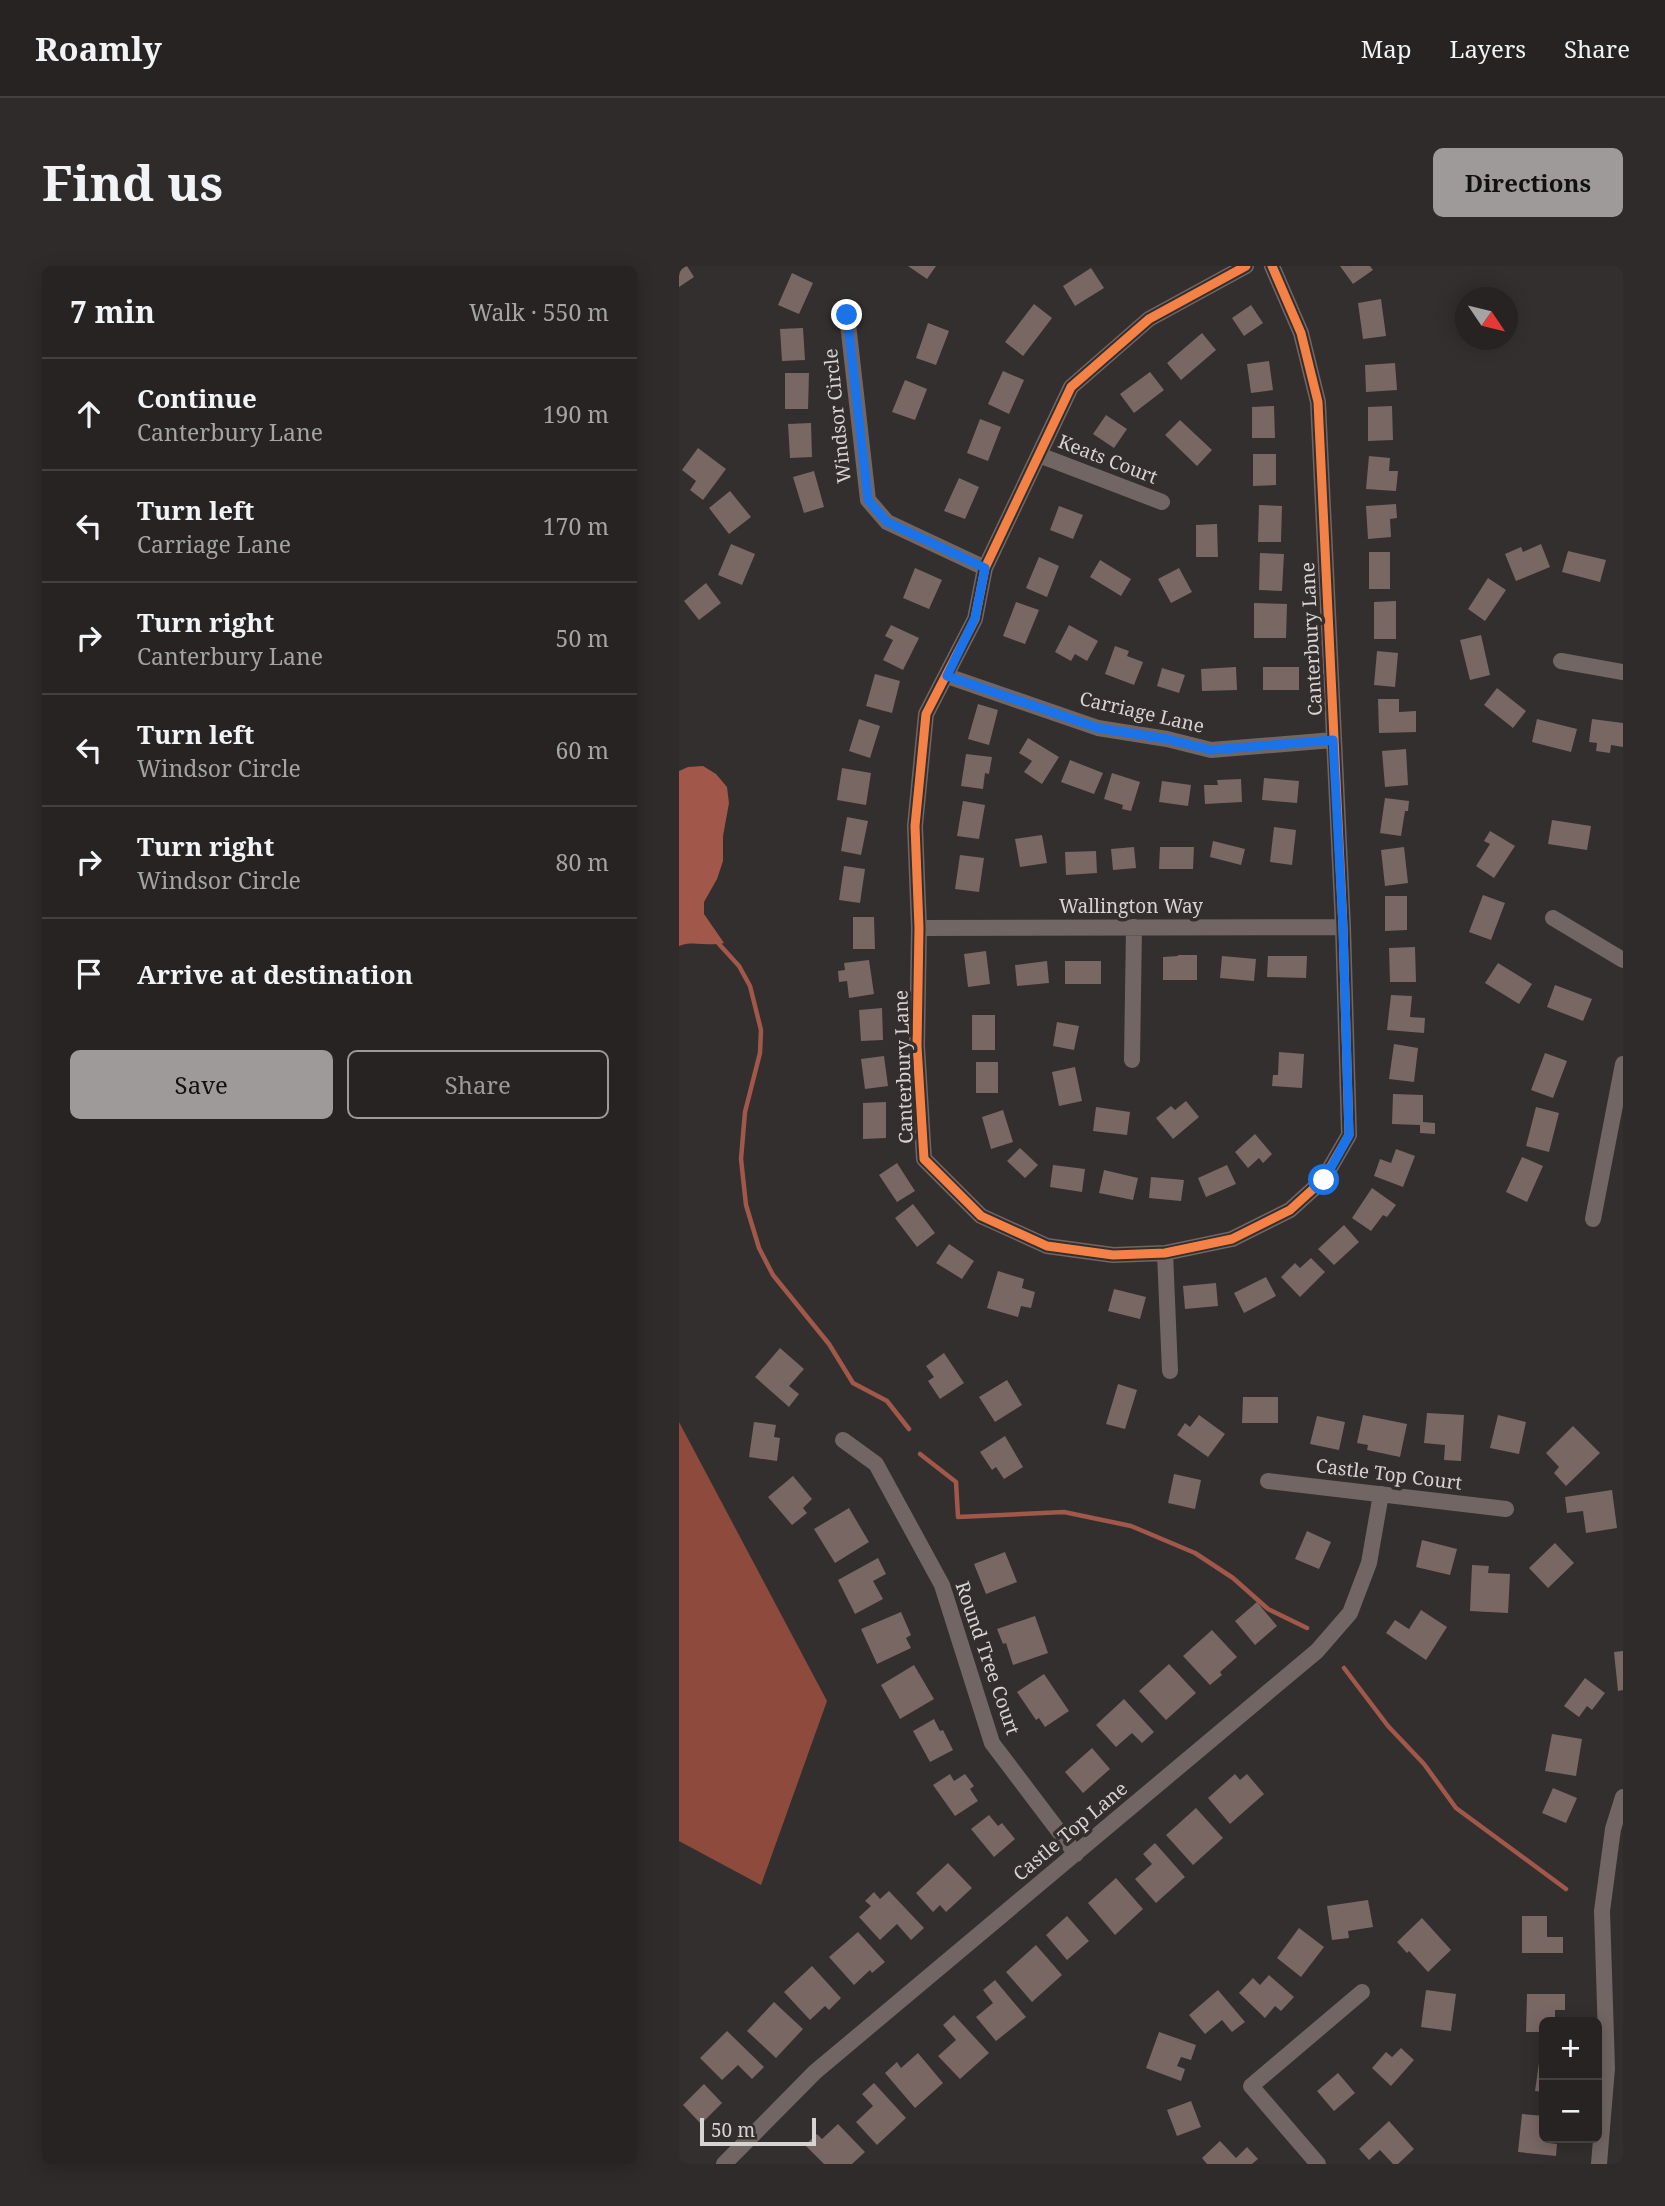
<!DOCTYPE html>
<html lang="en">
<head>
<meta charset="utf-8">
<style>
  :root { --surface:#262322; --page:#2e2b2a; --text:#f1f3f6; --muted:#a4a4a5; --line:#424040; --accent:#9e9a99 }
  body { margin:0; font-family:"Noto Serif",serif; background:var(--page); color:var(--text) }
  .controls { position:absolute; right:21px; bottom:21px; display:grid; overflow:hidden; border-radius:10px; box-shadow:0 4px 18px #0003 }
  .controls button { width:63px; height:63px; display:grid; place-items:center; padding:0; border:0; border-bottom:2px solid var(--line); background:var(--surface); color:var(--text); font:35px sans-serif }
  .compass { position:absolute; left:776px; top:21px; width:63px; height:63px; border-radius:50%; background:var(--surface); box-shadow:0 4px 18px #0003; rotate:125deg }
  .scale { position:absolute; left:21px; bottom:18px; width:116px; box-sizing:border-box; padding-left:7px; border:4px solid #d7d3d2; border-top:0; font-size:19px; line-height:24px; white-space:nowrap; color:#d7d3d2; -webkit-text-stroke:5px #342e2d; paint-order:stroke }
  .stop { position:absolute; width:21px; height:21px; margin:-16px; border:5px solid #1a73e8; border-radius:50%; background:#fff }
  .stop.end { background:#1a73e8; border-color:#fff; box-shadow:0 2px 7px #0008 }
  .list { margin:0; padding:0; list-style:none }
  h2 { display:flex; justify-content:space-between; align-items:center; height:91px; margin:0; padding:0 28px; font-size:30px }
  h2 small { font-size:23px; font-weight:400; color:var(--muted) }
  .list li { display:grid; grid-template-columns:46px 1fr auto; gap:21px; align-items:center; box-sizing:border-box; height:112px; padding:0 28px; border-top:2px solid var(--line) }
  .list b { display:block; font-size:26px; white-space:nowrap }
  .list p { margin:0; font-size:23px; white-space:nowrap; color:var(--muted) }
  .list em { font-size:23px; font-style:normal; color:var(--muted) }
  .actions { display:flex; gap:14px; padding:21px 28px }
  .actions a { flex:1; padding:16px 0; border:2px solid var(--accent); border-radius:10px; text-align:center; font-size:24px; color:var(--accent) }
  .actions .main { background:var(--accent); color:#111 }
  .icon { flex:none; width:38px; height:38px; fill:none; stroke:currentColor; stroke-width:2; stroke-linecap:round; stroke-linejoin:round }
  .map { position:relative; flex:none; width:944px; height:1898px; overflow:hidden; border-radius:10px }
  header { display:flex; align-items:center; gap:42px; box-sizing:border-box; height:98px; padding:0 35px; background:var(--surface); border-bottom:2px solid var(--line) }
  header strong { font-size:33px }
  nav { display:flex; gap:38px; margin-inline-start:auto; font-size:24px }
  .intro { display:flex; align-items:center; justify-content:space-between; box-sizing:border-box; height:168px; padding:0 42px }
  h1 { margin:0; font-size:49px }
  .button { padding:18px 32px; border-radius:10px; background:var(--accent); color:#111; font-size:24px; font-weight:700 }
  main { display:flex; gap:42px; padding:0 42px }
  aside { flex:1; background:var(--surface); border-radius:10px; box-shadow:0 4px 18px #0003 }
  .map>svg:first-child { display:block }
</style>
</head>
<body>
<header>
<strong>Roamly</strong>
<nav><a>Map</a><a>Layers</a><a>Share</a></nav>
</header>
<div class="intro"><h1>Find us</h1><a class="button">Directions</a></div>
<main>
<aside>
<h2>7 min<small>Walk · 550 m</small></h2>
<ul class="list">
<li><svg class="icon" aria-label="ahead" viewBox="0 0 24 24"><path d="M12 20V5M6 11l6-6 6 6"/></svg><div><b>Continue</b><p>Canterbury Lane</p></div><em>190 m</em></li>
<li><svg class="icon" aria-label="left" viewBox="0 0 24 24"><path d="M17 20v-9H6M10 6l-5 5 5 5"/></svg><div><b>Turn left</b><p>Carriage Lane</p></div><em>170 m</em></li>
<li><svg class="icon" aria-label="right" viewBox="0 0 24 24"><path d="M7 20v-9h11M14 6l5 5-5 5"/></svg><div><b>Turn right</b><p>Canterbury Lane</p></div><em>50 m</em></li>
<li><svg class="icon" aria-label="left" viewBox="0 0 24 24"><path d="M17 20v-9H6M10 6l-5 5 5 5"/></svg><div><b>Turn left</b><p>Windsor Circle</p></div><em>60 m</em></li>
<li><svg class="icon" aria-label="right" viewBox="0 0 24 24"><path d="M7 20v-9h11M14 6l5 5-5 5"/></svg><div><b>Turn right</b><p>Windsor Circle</p></div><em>80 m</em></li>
<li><svg class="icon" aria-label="arrive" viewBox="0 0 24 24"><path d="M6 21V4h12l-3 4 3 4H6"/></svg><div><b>Arrive at destination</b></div></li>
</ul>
<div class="actions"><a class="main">Save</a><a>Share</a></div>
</aside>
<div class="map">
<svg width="944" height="1898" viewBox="0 0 944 1898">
  <rect width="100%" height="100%" fill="#332f2e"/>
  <path fill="#8f4a3e" d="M0,1156L148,1435L82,1619L0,1575Z"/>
  <path fill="#a1584a" d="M24,500L37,508L48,521L50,537L44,570V595L38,613L25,636V648L45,677C29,681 14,674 0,680V505L9,501Z"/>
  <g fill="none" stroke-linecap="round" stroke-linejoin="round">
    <path stroke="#a1584a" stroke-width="4.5" d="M40,678L60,700L71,720L82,764L81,787L66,846L62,893L67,939L80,982L94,1009L150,1078L174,1117L208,1135L230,1163
      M241,1188L277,1216L279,1251L385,1246L452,1260L516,1287L554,1312L589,1343L628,1362
      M665,1402L709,1460L745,1498L777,1542L887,1623"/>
  </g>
  <path fill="#796764" d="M0,0H8L15,11L0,21Z
    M229,0H257L248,13Z
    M661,0H691L694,4L674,18Z
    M412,2L425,22L396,40L384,20Z
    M113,7L134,17L120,48L99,39Z
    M702,33L707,70L684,73L679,37Z
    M355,38L373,52L344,90L326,76Z
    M572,39L584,57L565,70L553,52Z
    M249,57L270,65L257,99L237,92Z
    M124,62L126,94L103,95L101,63Z
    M523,67L537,84L502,114L488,97Z
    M590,95L594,124L572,127L568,98Z
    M716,97L718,124L687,126L686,99Z
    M324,105L345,114L330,148L309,138Z
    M471,106L485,124L455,147L441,128Z
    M106,107H130L129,143H106Z
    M226,114L248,123L236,154L213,146Z
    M595,140L596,172H573V141Z
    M713,140L714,174L689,175V141Z
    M427,149L448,163L435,182L414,168Z
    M301,153L322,161L309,195L288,187Z
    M501,154L533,184L518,200L486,169Z
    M132,157L133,191L111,192L109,158Z
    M19,182L47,203L24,234L11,224L17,215L3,204Z
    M574,188H597V219L574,220Z
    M690,190L711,192L710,205H719L717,225L687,223Z
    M135,205L145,241L125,247L114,211Z
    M280,212L300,221L286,253L265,245Z
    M51,225L72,251L50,268L30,242Z
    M717,238L718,252L711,253L712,271L689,273L687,240Z
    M580,239L603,240L602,276H579Z
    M380,240L404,249L394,273L371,264Z
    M538,258L539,291H517V259Z
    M52,278L76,288L63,319L39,309Z
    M862,278L871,301L837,315L826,288L842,281L844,286Z
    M889,285L927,294L921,316L883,306Z
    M690,286H711V323H690Z
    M581,287L605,288L603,325L580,324Z
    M360,291L380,300L368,331L347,322Z
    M421,294L452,313L442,330L411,311Z
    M236,302L263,314L250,343L224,332Z
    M500,302L513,326L492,337L479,313Z
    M809,312L827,324L806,355L789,343Z
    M27,317L42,337L20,354L5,335Z
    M717,335V373H695V336Z
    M337,336L360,344L346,378L324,370Z
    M575,337L608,338L607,372H575Z
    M212,359L240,372L224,404L204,394L214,374L206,370Z
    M390,359L419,375L408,395L396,388L392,395L376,386Z
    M802,369L811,409L791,414L781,374Z
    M436,380L450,385L448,390L464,396L455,419L426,408Z
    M698,385L719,387L716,421L695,419Z
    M557,401L558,424L523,425L522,403Z
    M584,401H620V424H584Z
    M483,402L506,409L500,427L478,420Z
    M196,408L221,415L213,447L187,440Z
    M818,422L847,445L834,462L805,439Z
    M699,433H720V446L737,445V466L700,467Z
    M299,438L319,444L310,479L289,473Z
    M180,453L201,460L191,492L170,485Z
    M858,453L898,463L892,486L853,476Z
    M913,453L944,457V481L932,479L931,487L917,485L918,477L910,476Z
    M349,472L380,491L363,518L345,506L353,495L340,487Z
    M727,483L729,519L706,521L703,485Z
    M287,488L313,491L310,508L306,507L304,523L282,520Z
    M391,494L424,507L415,528L382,516Z
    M163,502L192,507L187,539L158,534Z
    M433,507L461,516L452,545L443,543L444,539L425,533Z
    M585,512L620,515L618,537L583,534Z
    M562,513L563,536L526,538L525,519H539L538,514Z
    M483,515L512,519L509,540L480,536Z
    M706,532L730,535L729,545H726L722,570L701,567Z
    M284,535L306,539L300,573L278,570Z
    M168,551L189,555L182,589L162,585Z
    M873,554L912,560L908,584L869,578Z
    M595,561L617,564L613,599L591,596Z
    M811,565L836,580L815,612L797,600L811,578L805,575Z
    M363,569L368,597L341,601L336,573Z
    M534,575L566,583L562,599L531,591Z
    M455,581L457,602L434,604L432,583Z
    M481,581H515L514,603H480Z
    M725,581L729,617L706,620L702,584Z
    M417,585L418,607L387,609L386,586Z
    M281,589L305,592L300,626L276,623Z
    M165,600L186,603L181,637L160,634Z
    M804,629L826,637L812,674L790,666Z
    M706,630H728V664L706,665Z
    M174,651H195L196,683H174Z
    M736,681L737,716H711L710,682Z
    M307,685L311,718L289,721L285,688Z
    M499,689H518V714H484V691L499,690Z
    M543,690L577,693L575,715L541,712Z
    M589,690H628L627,712L588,711Z
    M190,694L195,728L170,732L168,715L160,716L159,705L166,704L165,697Z
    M368,695L370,717L338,720L336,699Z
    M386,695H422V718H386Z
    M819,697L853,718L840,738L806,717Z
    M876,719L913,733L904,755L868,741Z
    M712,729L733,730L731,751L746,752L745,767L708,764Z
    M203,742L204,774L182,775L180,744Z
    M293,749H316V784H293Z
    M378,756L400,760L395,784L374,780Z
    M715,778L739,782L735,816L710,813Z
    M600,786L625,788L623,822L593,820L594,809H599Z
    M866,787L888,795L874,832L852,824Z
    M205,790L209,820L186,823L182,793Z
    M297,796H319V827H297Z
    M396,801L403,835L380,840L373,806Z
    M714,828L744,829V856L756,857V868L741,867V859L713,858Z
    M507,835L520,851L494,873L477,852L492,840L496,844Z
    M207,836V872L184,873V837Z
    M417,841L451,846L448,869L414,865Z
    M857,841L880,847L870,886L847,880Z
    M324,844L334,876L312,883L303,851Z
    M576,868L593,888L584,897L580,892L569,902L556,886Z
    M341,882L359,899L346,912L328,895Z
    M717,883L736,890L724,921L695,910L701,893L712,897Z
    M843,891L864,900L848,936L827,926Z
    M218,897L236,925L218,936L200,909Z
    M374,899L406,903L403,926L371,921Z
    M548,899L557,918L527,931L519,912Z
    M425,904L459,912L454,934L420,927Z
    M472,911L505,914L502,935L470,932Z
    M693,922L717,939L708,951L704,949L692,965L673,952Z
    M234,938L256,967L238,981L216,952Z
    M665,959L680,976L655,999L639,983Z
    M270,978L295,995L283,1013L257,997Z
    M632,992L646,1006L621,1031L602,1011L616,997L621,1002Z
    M319,1005L345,1013L343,1022L356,1026L352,1042L342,1040L339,1051L308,1042Z
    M587,1011L597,1030L565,1047L555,1027Z
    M537,1017L539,1040L506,1043L504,1020Z
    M435,1023L467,1031L461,1053L429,1045Z
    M101,1082L125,1103L110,1120L120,1128L110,1141L76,1111Z
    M265,1087L285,1117L261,1133L249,1115L255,1111L247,1100Z
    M328,1114L343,1139L316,1156L300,1131Z
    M439,1118L458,1124L446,1163L427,1158Z
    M564,1131H599V1157H563Z
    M748,1147L785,1149L782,1195L765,1194L766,1179L745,1177Z
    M520,1149L546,1168L529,1191L498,1169L506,1157L511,1161Z
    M684,1149L728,1158L721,1191L688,1184L689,1179L678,1177Z
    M819,1149L847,1156L840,1188L811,1182Z
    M638,1150L666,1156L660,1184L631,1178Z
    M75,1156L97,1159L95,1171L101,1172L98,1195L70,1191Z
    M894,1160L921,1187L887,1220L875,1207L880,1201L867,1187Z
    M326,1170L344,1201L325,1213L317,1201L313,1204L301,1186Z
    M495,1208L522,1214L516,1243L489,1237Z
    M114,1210L133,1233L124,1242L128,1247L113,1259L89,1231Z
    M933,1224L938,1262L907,1267L904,1245L888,1247L886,1231Z
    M170,1242L190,1276L156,1297L135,1263Z
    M628,1265L652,1276L640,1303L616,1293Z
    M743,1274L778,1283L771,1309L737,1301Z
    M876,1277L895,1297L869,1322L850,1302Z
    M326,1286L338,1316L307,1328L295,1298Z
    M199,1292L207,1308L194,1315L204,1333L176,1348L159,1314Z
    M793,1299L810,1300L809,1307L831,1308L829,1347L791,1345Z
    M578,1336L598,1360L576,1379L556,1355Z
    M742,1344L768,1361L747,1394L707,1367L716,1354L730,1363Z
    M222,1346L232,1369L227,1372L232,1382L198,1398L182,1363Z
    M356,1350L369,1387L334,1399L327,1377L324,1378L318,1363Z
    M533,1364L558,1391L541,1406L543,1409L531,1419L504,1390Z
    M944,1385V1424L939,1425L935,1386Z
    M490,1398L517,1427L487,1454L460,1425Z
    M235,1399L255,1433L221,1453L202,1419Z
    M365,1408L390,1445L366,1461L360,1452L357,1454L338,1426Z
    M906,1412L926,1427L913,1444L908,1440L900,1451L885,1440Z
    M445,1433L475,1466L463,1477L453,1467L437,1481L417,1459Z
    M255,1453L261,1465L264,1464L274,1484L251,1496L234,1465Z
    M873,1468L903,1473L897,1510L866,1505Z
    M413,1482L431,1503L404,1527L386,1506Z
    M271,1508L275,1515L286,1508L295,1520L291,1523L299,1535L276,1550L254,1519Z
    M556,1508L561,1514L568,1508L585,1528L551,1558L529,1532Z
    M874,1522L898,1532L887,1557L863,1547Z
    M517,1542L544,1572L514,1599L487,1569Z
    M310,1549L319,1560L323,1557L336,1573L315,1591L292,1563Z
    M476,1577L506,1611L477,1637L456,1613L473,1598L464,1588Z
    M269,1597L293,1622L267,1646L261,1639L254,1646L237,1627Z
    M437,1612L464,1643L436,1669L409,1637Z
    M210,1625L245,1662L232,1674L218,1658L201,1674L180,1651L192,1640L186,1635L195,1626L201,1633Z
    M689,1634L694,1661L669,1665L670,1672L653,1674L648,1640Z
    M388,1650L410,1675L388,1694L367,1669Z
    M843,1650H868V1671H884V1687H843Z
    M743,1652L772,1684L749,1706L730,1685L728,1687L718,1676Z
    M620,1662L645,1681L622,1711L598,1692Z
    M179,1666L206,1696L193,1707L191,1704L175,1719L150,1691Z
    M357,1679L383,1709L353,1736L327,1706Z
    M133,1700L162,1732L150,1744L146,1740L131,1754L105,1726Z
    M590,1709L615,1731L602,1745L596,1740L586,1752L560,1727L574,1712L581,1719Z
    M316,1714L347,1751L317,1775L297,1751L314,1737L304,1724Z
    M539,1724L566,1756L553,1766L543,1754L526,1768L510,1749Z
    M747,1724L777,1728L772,1765L742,1761Z
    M848,1728H886V1744H876V1754H885V1756H865V1766H847Z
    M95,1736L124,1763L97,1792L68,1765Z
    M275,1749L310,1787L281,1813L259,1790L277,1774L264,1759Z
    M48,1765L85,1801L73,1813L59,1799L43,1814L21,1792Z
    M480,1766L517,1779L512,1794L502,1791L498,1800L506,1803L502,1815L467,1802Z
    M722,1782L735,1794L712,1820L693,1802L707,1786L713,1791Z
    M239,1787L264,1817L236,1842L206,1807L218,1796L222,1802Z
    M860,1797L865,1798V1826L856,1825Z
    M659,1807L676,1827L655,1845L638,1825Z
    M195,1817L227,1852L198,1879L177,1856L194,1840L183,1828Z
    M25,1818L43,1837L22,1858L4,1839Z
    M512,1835L522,1861L498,1870L488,1844Z
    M843,1848L865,1850V1872H869V1877L878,1878L877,1890L839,1886Z
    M710,1855L735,1883L719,1898H714L701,1884L690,1894L680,1883Z
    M159,1858L186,1886L173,1898H145L126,1879L138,1868L143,1873Z
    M541,1875L557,1892L568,1881L579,1893L573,1898H528L523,1892Z"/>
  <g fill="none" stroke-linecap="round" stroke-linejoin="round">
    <path stroke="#716664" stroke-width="16" d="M567,0L470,53L392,121L306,302L296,353L247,448L236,560L240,662L238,780L245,893L302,950L368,980L434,989L486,987L553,973L611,944L644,914L670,869L664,661L639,136L622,67L593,0
      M168,49L189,234L208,256L306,302
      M360,189L483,236
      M882,395L944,406
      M268,410L419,462L488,473L532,484L654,474
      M874,652L944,694
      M240,662L664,661
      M453,794L455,661
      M914,953L944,798
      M486,987L491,1105
      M164,1174L197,1198L263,1319L313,1477L397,1588
      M589,1215L827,1243
      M45,1898L136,1806L638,1385L671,1347L690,1297L702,1228
      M639,1898L572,1820L683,1726
      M920,1898L928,1802L923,1645L934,1563L944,1531"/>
    <g stroke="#342e2d" stroke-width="13">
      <path id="cycleway" d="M567,0L470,53L392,121L306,302L296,353L247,448L236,560L240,662L238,780L245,893L302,950L368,980L434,989L486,987L553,973L611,944L644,914L670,869L664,661L639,136L622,67L593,0"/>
    </g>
    <use href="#cycleway" stroke="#f48246" stroke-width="9"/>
  </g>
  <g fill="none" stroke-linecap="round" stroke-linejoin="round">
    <path stroke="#1a73e8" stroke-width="9" d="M168,49L189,234L208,256L306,302L296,352L268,410L419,462L488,473L532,484L654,474L664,661L670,869L645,914"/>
  </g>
  <g text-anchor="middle" stroke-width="7" stroke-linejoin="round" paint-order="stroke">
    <g font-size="19" fill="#d7d3d2" stroke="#342e2d">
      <text transform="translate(158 150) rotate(-96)" y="7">Windsor Circle</text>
      <text transform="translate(429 193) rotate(21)" y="7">Keats Court</text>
      <text transform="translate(632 373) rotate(-93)" y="7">Canterbury Lane</text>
      <text transform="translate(463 446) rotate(13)" y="7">Carriage Lane</text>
      <text x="452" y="647">Wallington Way</text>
      <text transform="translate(224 801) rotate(-92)" y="7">Canterbury Lane</text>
      <text transform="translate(710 1208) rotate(7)" y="7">Castle Top Court</text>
      <text transform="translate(309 1392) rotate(71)" y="7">Round Tree Court</text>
      <text transform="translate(391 1565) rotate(-40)" y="7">Castle Top Lane</text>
    </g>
  </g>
</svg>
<div class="controls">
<button>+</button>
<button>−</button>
</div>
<svg class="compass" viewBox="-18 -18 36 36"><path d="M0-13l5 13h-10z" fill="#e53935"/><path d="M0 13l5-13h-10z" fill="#a4a4a5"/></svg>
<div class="scale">50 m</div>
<div class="stop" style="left:645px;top:914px"></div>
<div class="stop end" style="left:168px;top:49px"></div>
</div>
</main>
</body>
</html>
